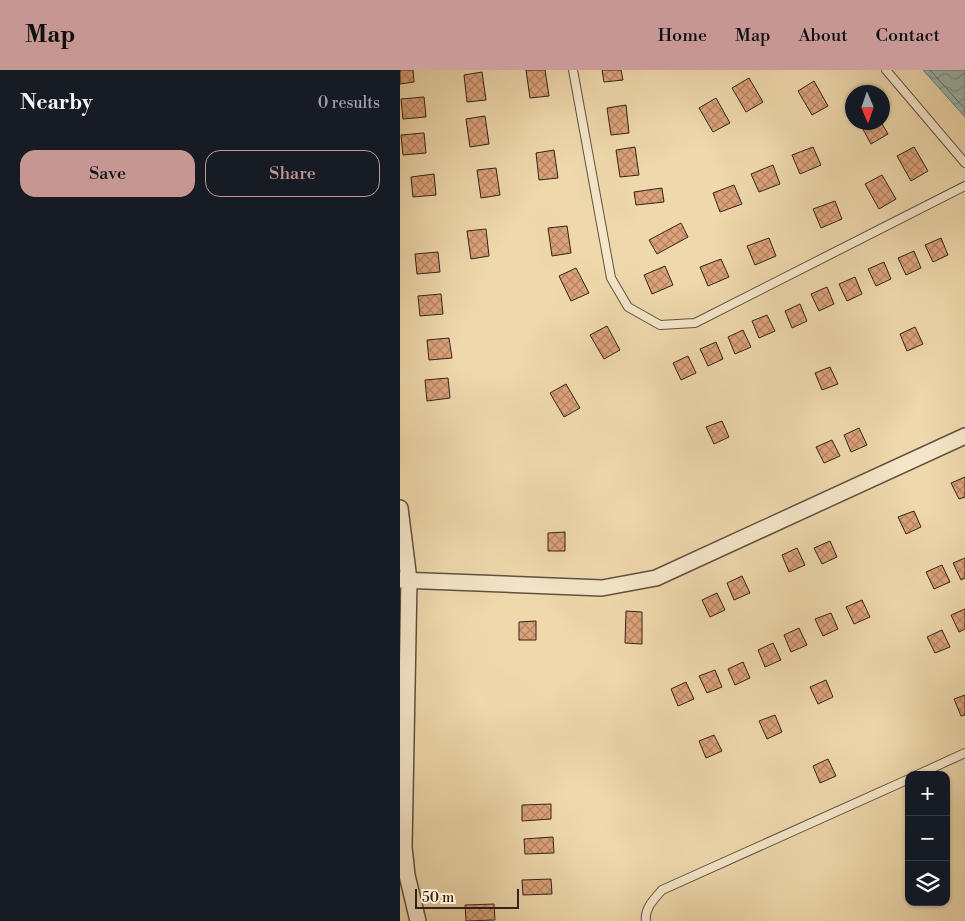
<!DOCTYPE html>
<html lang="en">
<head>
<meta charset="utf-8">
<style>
  :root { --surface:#171b24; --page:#20242c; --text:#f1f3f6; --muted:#9ea1a6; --line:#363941; --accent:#c59692 }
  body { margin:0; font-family:"Libre Bodoni",serif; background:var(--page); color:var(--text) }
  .controls { position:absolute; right:15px; bottom:15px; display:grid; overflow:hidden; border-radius:10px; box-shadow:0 1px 4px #0004 }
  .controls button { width:45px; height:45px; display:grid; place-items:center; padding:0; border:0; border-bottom:1px solid var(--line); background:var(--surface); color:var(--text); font:25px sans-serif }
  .compass { position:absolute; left:445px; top:15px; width:45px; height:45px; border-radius:50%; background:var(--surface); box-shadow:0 1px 4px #0004; rotate:178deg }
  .scale { position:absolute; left:15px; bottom:12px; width:104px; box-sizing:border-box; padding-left:5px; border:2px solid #34231c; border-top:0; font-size:14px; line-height:18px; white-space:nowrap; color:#34231c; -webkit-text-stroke:4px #f4e6c9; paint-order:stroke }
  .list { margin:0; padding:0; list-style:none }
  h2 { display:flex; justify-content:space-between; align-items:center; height:65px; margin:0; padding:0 20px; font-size:21px }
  h2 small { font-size:16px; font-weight:400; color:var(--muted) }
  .actions { display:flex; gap:10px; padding:15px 20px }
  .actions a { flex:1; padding:11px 0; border:1px solid var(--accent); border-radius:15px; text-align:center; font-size:18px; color:var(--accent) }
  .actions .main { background:var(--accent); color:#111 }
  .icon { flex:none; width:28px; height:28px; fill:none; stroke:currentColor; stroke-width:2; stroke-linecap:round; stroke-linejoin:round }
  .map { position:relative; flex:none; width:565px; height:851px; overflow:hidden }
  header { display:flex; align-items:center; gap:30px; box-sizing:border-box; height:70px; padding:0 25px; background:var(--accent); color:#111 }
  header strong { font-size:24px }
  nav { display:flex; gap:28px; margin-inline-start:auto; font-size:18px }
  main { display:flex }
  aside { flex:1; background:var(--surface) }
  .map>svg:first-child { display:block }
</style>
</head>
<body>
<header>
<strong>Map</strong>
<nav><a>Home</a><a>Map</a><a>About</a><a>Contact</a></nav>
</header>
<main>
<aside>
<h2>Nearby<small>0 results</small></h2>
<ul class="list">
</ul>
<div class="actions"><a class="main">Save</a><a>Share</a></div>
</aside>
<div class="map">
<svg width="565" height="851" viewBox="0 0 565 851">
  <defs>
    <pattern id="water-waves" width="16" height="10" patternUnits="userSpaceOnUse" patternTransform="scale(1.25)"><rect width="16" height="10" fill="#99b9ae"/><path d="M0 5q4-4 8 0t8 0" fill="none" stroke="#7e968d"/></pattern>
    <pattern id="building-cross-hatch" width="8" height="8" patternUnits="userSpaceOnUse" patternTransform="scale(1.25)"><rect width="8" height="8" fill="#dca27a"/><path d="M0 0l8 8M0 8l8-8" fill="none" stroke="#b38463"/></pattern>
  </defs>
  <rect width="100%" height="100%" fill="#eed8ac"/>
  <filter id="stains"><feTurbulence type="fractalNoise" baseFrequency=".004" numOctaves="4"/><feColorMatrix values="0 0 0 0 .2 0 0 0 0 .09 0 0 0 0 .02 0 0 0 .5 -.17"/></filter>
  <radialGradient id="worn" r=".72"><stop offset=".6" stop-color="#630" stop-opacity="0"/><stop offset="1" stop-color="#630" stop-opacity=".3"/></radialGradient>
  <path fill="url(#water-waves)" stroke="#717d74" d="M523,0H565V47Z"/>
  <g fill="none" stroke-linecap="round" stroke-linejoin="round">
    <path stroke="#666e65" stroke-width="1" d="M530,0L565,39"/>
  </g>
  <path fill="url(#building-cross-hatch)" stroke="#34231c" d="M0,0H13L14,12L0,14Z
    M126,0H145L149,26L130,28Z
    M202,0H221L223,10L204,12Z
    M82,2L86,30L67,32L64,5Z
    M349,8L363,32L346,42L332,18Z
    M414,11L428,36L412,45L398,21Z
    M24,27L26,47L3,49L1,29Z
    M316,28L330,53L313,62L299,38Z
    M226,35L229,63L211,65L207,38Z
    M85,46L89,74L70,77L66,49Z
    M459,52H481L488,64L471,74Z
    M24,63L26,83L3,85L1,65Z
    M235,77L239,105L220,107L216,80Z
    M413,77L421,95L400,104L392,85Z
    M514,77L528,101L511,111L497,86Z
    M154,80L158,108L139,110L136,83Z
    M373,95L380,114L359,122L351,104Z
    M96,98L100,125L81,128L77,100Z
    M34,104L36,125L13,127L11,107Z
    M482,105L496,129L479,139L465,114Z
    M334,115L342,134L320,142L313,123Z
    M262,118L264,132L236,135L234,122Z
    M435,131L442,149L421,158L413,139Z
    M281,153L288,167L257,184L249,170Z
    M167,156L171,183L152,186L148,158Z
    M86,159L89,186L71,189L67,161Z
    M369,168L376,186L355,195L347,176Z
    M541,168L548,185L533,192L525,175Z
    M514,181L521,198L506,205L498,188Z
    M38,182L40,202L17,204L15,184Z
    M321,189L329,207L308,216L300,197Z
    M484,192L491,209L476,216L468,199Z
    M265,196L273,215L252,224L244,205Z
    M176,198L189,223L171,231L159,206Z
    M455,207L462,224L447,231L439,214Z
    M427,217L434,234L419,241L411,224Z
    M41,224L43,244L20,246L18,226Z
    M400,234L407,251L392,258L385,241Z
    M367,245L375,261L359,268L352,251Z
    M207,256L220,280L204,289L190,265Z
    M515,257L523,274L507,281L500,264Z
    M343,260L351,277L335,284L328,267Z
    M49,268L52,288L29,290L27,270Z
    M316,272L323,289L308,296L300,279Z
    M288,286L296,303L281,310L273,293Z
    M430,297L438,314L422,320L415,303Z
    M48,308L50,328L27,331L25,310Z
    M166,314L180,338L164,347L150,323Z
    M322,351L329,367L314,374L306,357Z
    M459,358L467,375L451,382L444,365Z
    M432,370L440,386L424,393L416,377Z
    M565,407V427L559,429L551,413Z
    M514,441L521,457L506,464L498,447Z
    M165,462V481H148V463Z
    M430,471L437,487L422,494L414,478Z
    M397,478L405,495L389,502L382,485Z
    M565,488V508L561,510L553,493Z
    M542,495L550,512L534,519L526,502Z
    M342,506L350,523L334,530L327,513Z
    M317,523L325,540L310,547L302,530Z
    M462,530L470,547L454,554L446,537Z
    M565,539V559L559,562L551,545Z
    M226,541L242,542V574L225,573Z
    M431,543L438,559L423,566L415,549Z
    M136,551V570H119V552Z
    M399,558L407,575L391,582L384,565Z
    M542,560L550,577L535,583L527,567Z
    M373,573L381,590L365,597L358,580Z
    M343,592L350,608L335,615L328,599Z
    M315,600L322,617L307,623L299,606Z
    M426,610L433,627L418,634L410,617Z
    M286,612L294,629L278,636L271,619Z
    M565,625V645L561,646L554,629Z
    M375,645L382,662L367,669L359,651Z
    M314,665L322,681L306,688L299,671Z
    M428,689L436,706L420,713L413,696Z
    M151,734V749L122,751V735Z
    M153,767L154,783L125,784L124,769Z
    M151,809L152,824L123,825L122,810Z
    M94,834L95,850L66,851L65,835Z"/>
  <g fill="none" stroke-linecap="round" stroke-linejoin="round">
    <g stroke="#625040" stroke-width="10">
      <path id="service" d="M173,0L211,208L228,237L260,255L295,253L565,116
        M486,0L565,93
        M517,705L565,683
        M246,851C244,839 254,829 262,820L509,709"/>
    </g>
    <g stroke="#625040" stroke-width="18">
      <path id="minor" d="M0,438L9,510L4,777L7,805L18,851
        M0,510L202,518L256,508L565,366"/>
    </g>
    <use href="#service" stroke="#f4e6c9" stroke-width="8"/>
    <use href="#minor" stroke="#f4e6c9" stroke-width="15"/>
  </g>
  <rect width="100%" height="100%" filter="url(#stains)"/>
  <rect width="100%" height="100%" fill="url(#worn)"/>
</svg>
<div class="controls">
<button>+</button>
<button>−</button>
<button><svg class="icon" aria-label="layers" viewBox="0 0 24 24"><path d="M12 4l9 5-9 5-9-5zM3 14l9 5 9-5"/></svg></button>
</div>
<svg class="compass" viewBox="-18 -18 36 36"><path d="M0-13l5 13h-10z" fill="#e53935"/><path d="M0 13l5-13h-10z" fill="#9ea1a6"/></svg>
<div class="scale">50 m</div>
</div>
</main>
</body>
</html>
